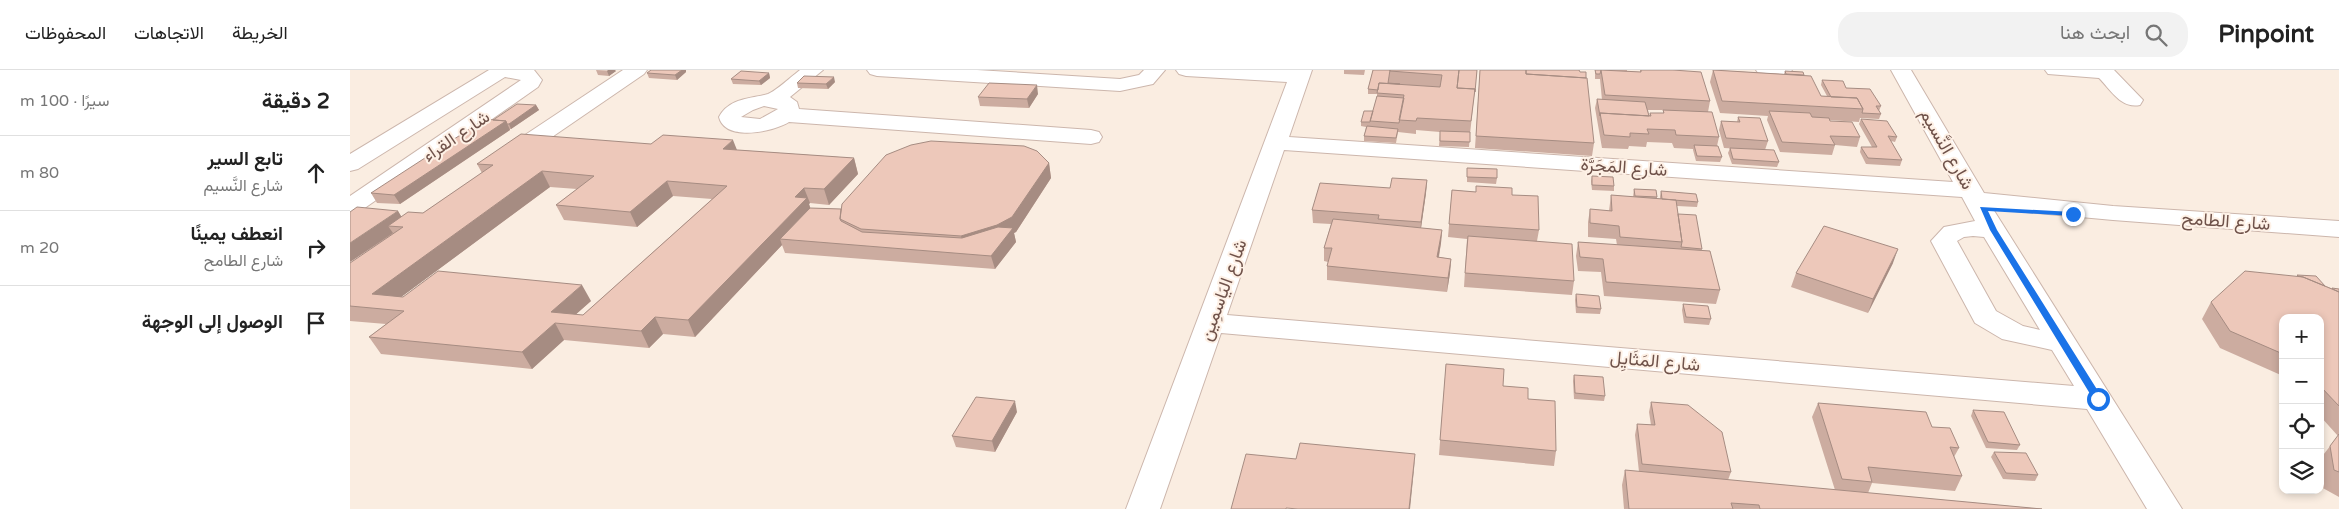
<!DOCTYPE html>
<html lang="ar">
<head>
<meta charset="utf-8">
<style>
  :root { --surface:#fff; --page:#f2f2f2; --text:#222; --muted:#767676; --line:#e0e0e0 }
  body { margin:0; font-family:"Varela Round",Vazirmatn,sans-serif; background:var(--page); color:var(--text); direction:rtl }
  .controls { position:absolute; right:15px; bottom:15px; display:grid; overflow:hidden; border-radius:10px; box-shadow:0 2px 8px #0003 }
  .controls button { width:45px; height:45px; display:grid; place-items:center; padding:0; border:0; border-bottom:1px solid var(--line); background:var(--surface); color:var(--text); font:25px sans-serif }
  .stop { position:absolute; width:15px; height:15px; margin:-11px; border:4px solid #1a73e8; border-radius:50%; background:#fff }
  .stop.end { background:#1a73e8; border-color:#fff; box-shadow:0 1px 5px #0008 }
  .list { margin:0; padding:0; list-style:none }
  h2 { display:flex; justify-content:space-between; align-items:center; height:65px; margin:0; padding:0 20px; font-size:21px }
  h2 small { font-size:16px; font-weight:400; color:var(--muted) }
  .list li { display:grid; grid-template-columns:32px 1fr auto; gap:15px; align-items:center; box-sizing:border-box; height:75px; padding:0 20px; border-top:1px solid var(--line) }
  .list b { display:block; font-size:19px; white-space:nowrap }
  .list p { margin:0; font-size:16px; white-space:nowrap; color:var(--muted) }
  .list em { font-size:16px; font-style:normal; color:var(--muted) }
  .icon { flex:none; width:28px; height:28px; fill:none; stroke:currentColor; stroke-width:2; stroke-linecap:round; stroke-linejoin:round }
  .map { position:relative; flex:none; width:1989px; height:439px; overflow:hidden; direction:ltr }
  header { display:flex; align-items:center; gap:30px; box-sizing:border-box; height:70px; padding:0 25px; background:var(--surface); border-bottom:1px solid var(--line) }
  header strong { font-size:24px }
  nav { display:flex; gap:28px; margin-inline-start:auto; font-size:18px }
  .search { width:350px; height:45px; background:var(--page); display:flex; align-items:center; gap:12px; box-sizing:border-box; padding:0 18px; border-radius:20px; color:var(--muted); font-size:19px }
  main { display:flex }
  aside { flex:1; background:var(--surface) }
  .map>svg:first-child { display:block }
</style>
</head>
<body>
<header>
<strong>Pinpoint</strong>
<div class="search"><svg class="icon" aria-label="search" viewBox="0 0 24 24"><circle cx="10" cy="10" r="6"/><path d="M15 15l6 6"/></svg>ابحث هنا</div>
<nav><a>الخريطة</a><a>الاتجاهات</a><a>المحفوظات</a></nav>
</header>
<main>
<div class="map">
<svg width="1989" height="439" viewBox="0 0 1989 439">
  <rect width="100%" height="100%" fill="#faede1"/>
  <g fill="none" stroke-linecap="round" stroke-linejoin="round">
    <g stroke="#ccb6ac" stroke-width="2">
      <path id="minor" d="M139,0H184L192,10L188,17L9,142L0,144V126L171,10L155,7L8,99L0,101V84Z
        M273,0H297L294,4L167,91L159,93L151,91L147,86L151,81Z
        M450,0H473L440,27L447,32L449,39L741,60L749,62L752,67L749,72L741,74L439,52C423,62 375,72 369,47C379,28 400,29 418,24C426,21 442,6 450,0ZM414,36L428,39L410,49L391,47L403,40Z
        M517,0H627L770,9L789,5L794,0H815L803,14L770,21L527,6L520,4Z
        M826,0H962L939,67L1603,112L1541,0H1561L1634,123L1763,136L1989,151V167L1763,150L1643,139L1832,439H1797L1737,339L871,263L810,439H776L937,12L836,6L829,4ZM934,80L1612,127L1625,151L1594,157L1581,171L1625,253L1652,269L1702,280L1724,316L877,245ZM1623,166L1634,167L1690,260L1673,256L1646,241L1607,171L1614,167Z
        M1406,0H1442L1439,4C1429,7 1419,7 1409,4Z
        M1695,0H1764L1793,30L1790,35C1771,39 1761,20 1749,8L1698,4Z"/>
    </g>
    <use href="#minor" fill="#fff" fill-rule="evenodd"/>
  </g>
  <path fill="#ccaca0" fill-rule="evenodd" d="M246,0L266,1L259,6L248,5Z
    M301,0H336V2L327,10L299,8L297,3Z
    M994,0H1015L1014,5L994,4Z
    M1023,0H1127L1120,64L1119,77L1089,76L1090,62L1066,60V64L1048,62L1046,73L1014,71V66L1016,57L1011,56V52L1023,41L1027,26V24H1018V19Z
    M1130,0L1244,73L1242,86L1125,78Z
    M1245,0H1277V1L1290,2V0H1323L1360,31L1358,42L1369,67L1367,76L1372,87L1370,92L1346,91L1343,80V79L1324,78L1322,73L1297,72L1296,77L1279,76L1278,79L1252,78L1245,38L1247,29L1252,30L1250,9H1245ZM1298,40H1313V43H1300L1299,46Z
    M1363,0L1434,4L1435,1L1454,5L1471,26H1477L1471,15L1472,10L1496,18L1531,36L1529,41L1531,44L1529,49L1510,48L1509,52L1479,50L1480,51L1510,67L1507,77L1485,75L1482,85L1430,82L1417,50L1418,46L1370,43L1360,12Z
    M419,3L420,8L411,15L383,14L381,9Z
    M485,12L478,19L448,18L447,13Z
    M688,24L679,38L630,36L628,27Z
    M186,35L189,40L161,59H160V60L50,134L27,133L21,123L143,50Z
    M1388,47L1418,71L1415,80L1429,92L1427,97L1382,94L1378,83L1380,78L1414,80L1374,78L1369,60L1371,51L1387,52Z
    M1511,49L1547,67L1545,72L1541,71L1552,90L1550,96L1516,94L1510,82L1511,77H1522L1509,54Z
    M387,80L504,88L508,104L479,135L460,133L459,134L460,138L491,139L699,93L701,108L666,162L664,163L666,172L645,199L435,183L432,175L345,267L313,264L299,278L214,270L182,299L31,284L19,267L36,254L0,251V193L43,164L0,192L48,141L51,147L73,143L132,103L127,94ZM200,117L227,119L206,135L214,150L287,157L323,126L362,129L233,245H225L241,231L51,227Z
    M1117,98L1147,108L1146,114L1117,112Z
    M1242,106L1264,116V121L1242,120L1241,111Z
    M1077,110L1076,123L1071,158L1092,160L1091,173L1089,187L1101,189L1100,203L1097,222L977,210V196L978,192L974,191V178L981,154L963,153L962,140L1040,118Z
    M1284,119L1307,127V129H1310V126L1311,121L1348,132L1347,137L1327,136L1328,144L1352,179L1351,181L1370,220L1366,234L1254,226L1251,202L1228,201L1226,186L1228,172L1267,175L1266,169L1238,167V152L1240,139L1259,141L1261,125L1283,127Z
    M1102,120L1162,125L1189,160L1187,171L1224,211L1222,225L1114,217L1117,169L1098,167Z
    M1543,193L1518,243L1441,217L1446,203Z
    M1947,205L1981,218L1989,219V427L1971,417L1970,414V389L1988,366L1970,346V248H1933V306L1870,278L1852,249L1861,232L1947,206Z
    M1226,224L1251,239L1250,244L1226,243L1225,230Z
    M1333,234L1361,249L1359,255L1334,253L1332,240Z
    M1096,294L1153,316L1178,329L1206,381L1204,396L1089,385Z
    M1224,305L1255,326L1254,331L1224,329L1223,311Z
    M1301,332L1381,402L1378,410L1485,420L1462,347L1468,333L1582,357L1609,378L1604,387L1612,406L1605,421L1522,413L1518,423L1692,439H1274L1272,415L1275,400L1289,402L1285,365L1287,354L1301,355L1299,342Z
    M1623,340L1670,375L1667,380L1636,378L1621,346Z
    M667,342L645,382L606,377L602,366Z
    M1644,382L1688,405L1685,411L1653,409L1641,387Z"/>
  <path fill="#a68c82" d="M258,0H265L266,1L259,6L257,1Z
    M332,0H336V2L327,10L325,5Z
    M419,3L420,8L411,15L409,11Z
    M484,7L485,12L478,19L476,14Z
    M687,15L688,24L679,38L677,29Z
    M186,35L189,40L161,59L159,54Z
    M156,51L160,60L50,134L44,125Z
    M383,70L389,85L373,79Z
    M504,88L508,104L479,135L474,119Z
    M699,93L701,108L666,162L664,163L666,172L645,199L641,186L615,182L611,166Z
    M192,101L200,117L35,239L22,224Z
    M1077,110L1076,123L1070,165L1071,152Z
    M317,111L323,126L287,157L280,142Z
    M454,118L460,133L459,134L462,143L430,169L432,175L345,267L338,250L445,127Z
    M48,141L56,154L38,156L43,163L0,192V173Z
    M1092,160L1091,173L1086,201L1087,187Z
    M1548,179L1543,193L1518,243L1523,229Z
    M1101,189L1100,203L1097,222L1098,208Z
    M232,215L241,231L215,254L201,242Z
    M305,247L313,264L299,278L291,261Z
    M205,253L214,270L182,299L172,282Z
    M665,331L667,342L645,382L642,371Z
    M1065,384L1064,399L1060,439H1059Z"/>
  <path fill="#edc8ba" stroke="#a68c82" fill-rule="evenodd" d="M301,0H332L325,5L297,3Z
    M1023,0H1040L1038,13L1050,14L1029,13L1028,20L1018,19Z
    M1040,0H1109L1107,18L1125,19L1121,51L1067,48L1066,51L1049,50L1054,25L1027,23L1029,13L1090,17L1092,5L1040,1Z
    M1109,0H1127L1125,22V19L1107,18Z
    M1130,0H1176V4L1237,8L1244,73L1126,66Z
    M1176,0H1229L1230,2H1236V8L1176,4Z
    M1245,0H1251L1250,4H1246Z
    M1251,0L1291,2V0H1323L1351,2L1360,31L1255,25Z
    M1363,0L1461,6L1471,26L1507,28L1513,39L1372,31Z
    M391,1L419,3L409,11L381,9Z
    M1435,1L1453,2L1454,5L1436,4Z
    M454,6L484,7L476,14L447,13Z
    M1472,10L1493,11L1496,18L1520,19L1531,36H1526L1531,44L1512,43L1513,39L1507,28L1481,27Z
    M639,13L687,15L677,29L628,27Z
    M1027,26L1054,28L1049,53L1020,51Z
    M1247,29L1295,32L1299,46L1250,43V46Z
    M167,34L186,35L159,54H157L156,51L143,50Z
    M1313,40L1362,42L1369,67L1326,65L1325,60L1297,59L1299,64L1280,63V67L1254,65L1250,43L1301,46L1300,43H1314Z
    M1014,41H1023L1020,52H1011Z
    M1419,41L1460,43L1462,47L1479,48L1480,51L1502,52L1510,67L1480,66L1485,75L1432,72Z
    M1388,47L1410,48L1418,71L1376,68L1371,51L1390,52Z
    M135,49L156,51L44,125L21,123Z
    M1511,49L1537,51L1547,67L1538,66L1552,90L1518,88L1511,77H1527Z
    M1017,56L1048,59L1046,68L1014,66Z
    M1090,61L1120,62V72L1090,71Z
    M171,64L301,74L313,65L383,70L373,79L504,88L474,119L454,118L445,127L457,128L338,250L305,247L291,261L205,253L172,282L19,267L54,241L0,236V193L53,157L38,156L58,142L73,143L143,95L127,94ZM192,101L244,106L206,135L280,142L317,111L377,116L233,245L201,242L232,215L88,201L53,227L22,224Z
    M581,71L674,76L687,81L699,93L662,147L647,155L611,166L511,159L490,149L492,134L536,85L561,75Z
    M1344,75L1368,76L1372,87L1347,86Z
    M1380,78L1424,80L1429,92L1383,89Z
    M1117,98L1147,99V108L1117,107Z
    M1242,106L1263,107L1264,116L1242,115Z
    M1042,108L1077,110L1071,152L1028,149L1029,145L962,140L970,113L1040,118Z
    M1126,116L1162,118V125L1188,126L1189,160L1099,154L1102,120L1126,122Z
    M1284,119L1306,120L1307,127L1285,126Z
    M1311,121L1346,124L1348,132L1312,129Z
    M1261,125L1326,130L1332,172L1270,167L1269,156L1240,153V139L1262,141Z
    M7,137L48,141L0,173V142Z
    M460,138L491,139L490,149L491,151L512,162L612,168L648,157L663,158L641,186L430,169Z
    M1328,144L1346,145L1352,179L1331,177L1332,172Z
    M983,149L1092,160L1087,187L1101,189L1098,208L977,196L982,178H974Z
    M1474,156L1548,179L1523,229L1446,203Z
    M1118,166L1222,174L1224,211L1115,203Z
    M1228,172L1360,181L1370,220L1256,212L1253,189L1230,187Z
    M1895,201L1953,207L1989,222V336L1970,316V248H1933V284L1880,261L1861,232Z
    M1947,205L1966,206L1975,216L1953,207L1948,206Z
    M1982,218L1989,219V222L1983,219Z
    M1226,224L1249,226L1251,239L1227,237Z
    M1333,234L1358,236L1361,249L1336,247Z
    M1096,294L1154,299L1153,316L1178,318V329L1205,331L1206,381L1090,370Z
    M1224,305L1253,307L1255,326L1225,323Z
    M626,327L665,331L642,371L602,366Z
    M1301,332L1338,335L1372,362L1381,402L1292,394L1287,354L1305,355Z
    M1468,333L1576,342L1582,357L1600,358L1609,378L1600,377L1612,406L1518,397L1522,412L1492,409Z
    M1623,340L1654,342L1670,375L1638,372Z
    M1989,364V402L1984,400L1980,376Z
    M950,373L1065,384L1059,439H948L936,438V439H881L896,384L946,389Z
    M1644,382L1676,383L1688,405L1656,403Z
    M1275,400L1692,439H1410L1409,435L1381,433L1383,439H1279Z"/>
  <path fill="#1a73e8" d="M1630,137L1723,142L1727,144L1723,146L1638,141L1647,160L1753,329L1752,332H1745L1640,160Z"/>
  <g text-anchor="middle" stroke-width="4" stroke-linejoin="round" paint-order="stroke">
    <g font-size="18" fill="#6f524a" stroke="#fef1e6">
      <text transform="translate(106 66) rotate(-34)" y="6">شارع القراء</text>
      <text transform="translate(1597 79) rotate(60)" y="6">شارع النَّسيم</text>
      <text transform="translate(1274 97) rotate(4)" y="6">شارع المَجَرَّة</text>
      <text transform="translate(1876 151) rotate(4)" y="6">شارع الطامح</text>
      <text transform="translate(873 220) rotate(-70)" y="6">شارع اليَاسمِين</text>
      <text transform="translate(1305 291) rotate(5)" y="6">شارع المَثَايِل</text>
    </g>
  </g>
</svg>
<div class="controls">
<button>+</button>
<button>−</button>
<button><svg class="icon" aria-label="locate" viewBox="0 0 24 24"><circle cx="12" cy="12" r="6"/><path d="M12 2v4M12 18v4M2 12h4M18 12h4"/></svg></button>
<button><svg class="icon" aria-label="layers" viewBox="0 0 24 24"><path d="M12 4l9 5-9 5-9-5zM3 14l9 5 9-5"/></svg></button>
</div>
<div class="stop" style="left:1748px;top:329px"></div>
<div class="stop end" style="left:1723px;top:144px"></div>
</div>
<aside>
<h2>2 دقيقة<small>سيرًا · 100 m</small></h2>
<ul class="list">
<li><svg class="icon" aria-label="ahead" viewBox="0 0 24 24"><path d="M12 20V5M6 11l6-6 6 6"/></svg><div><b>تابع السير</b><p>شارع النَّسيم</p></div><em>80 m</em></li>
<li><svg class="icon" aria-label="right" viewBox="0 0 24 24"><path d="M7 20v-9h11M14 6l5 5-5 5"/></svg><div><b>انعطف يمينًا</b><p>شارع الطامح</p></div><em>20 m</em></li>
<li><svg class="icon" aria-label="arrive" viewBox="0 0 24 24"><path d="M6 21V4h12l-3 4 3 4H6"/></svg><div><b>الوصول إلى الوجهة</b></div></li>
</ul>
</aside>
</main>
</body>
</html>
